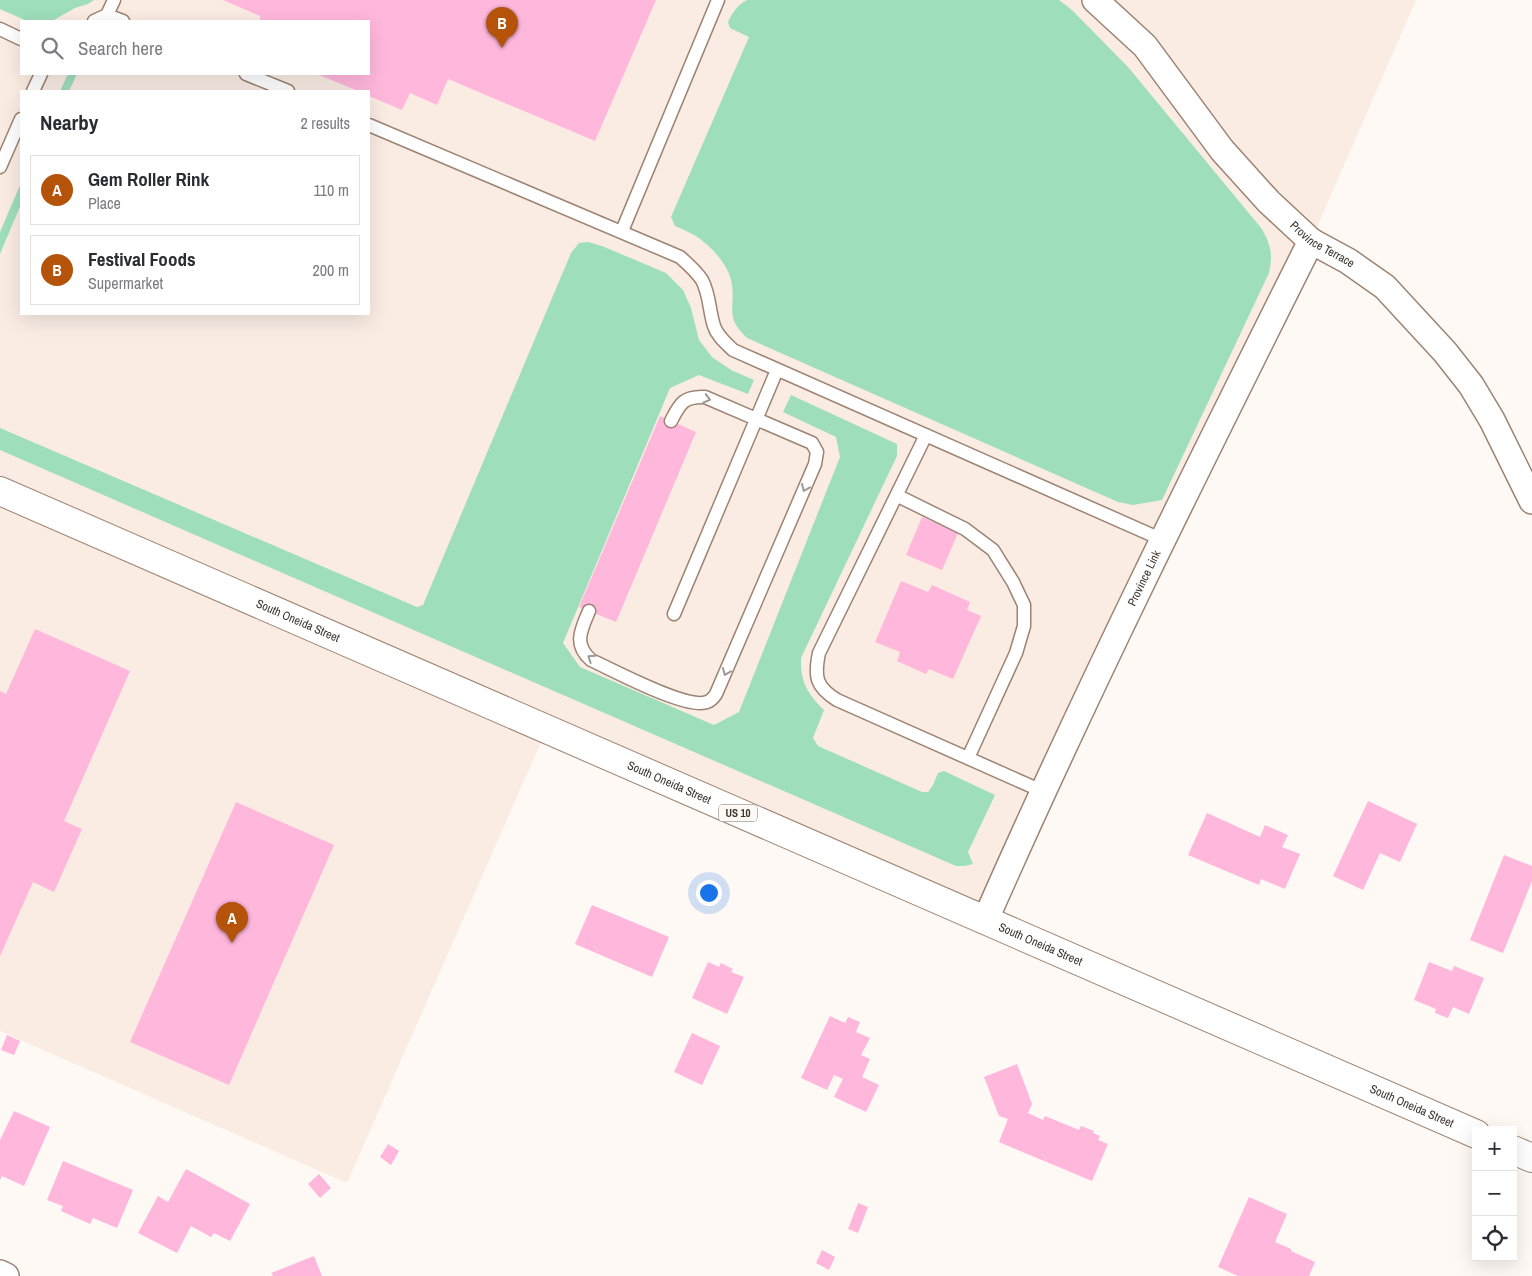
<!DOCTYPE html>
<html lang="en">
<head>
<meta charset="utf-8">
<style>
  :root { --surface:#fff; --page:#f2f2f3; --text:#2b2b33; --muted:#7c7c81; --line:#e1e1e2; --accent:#b45309 }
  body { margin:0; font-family:"Archivo Narrow",sans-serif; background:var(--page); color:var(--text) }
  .controls { position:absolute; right:15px; bottom:15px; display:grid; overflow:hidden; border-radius:0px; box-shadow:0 5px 20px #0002 }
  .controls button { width:45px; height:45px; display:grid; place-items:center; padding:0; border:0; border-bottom:1px solid var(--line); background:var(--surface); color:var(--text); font:25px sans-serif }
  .you { position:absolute; left:708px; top:892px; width:18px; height:18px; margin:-12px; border:4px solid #fff; border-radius:50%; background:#1a73e8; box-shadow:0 0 0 8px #1a73e833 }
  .badge { display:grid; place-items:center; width:32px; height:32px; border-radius:50%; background:var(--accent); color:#fff; font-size:16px; font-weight:700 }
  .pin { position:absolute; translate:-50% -41px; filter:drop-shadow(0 1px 2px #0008) }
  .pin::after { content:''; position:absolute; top:26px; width:18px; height:15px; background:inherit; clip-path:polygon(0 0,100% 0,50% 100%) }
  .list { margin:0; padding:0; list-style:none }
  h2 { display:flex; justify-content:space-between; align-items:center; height:65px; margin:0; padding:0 20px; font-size:21px }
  h2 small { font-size:16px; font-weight:400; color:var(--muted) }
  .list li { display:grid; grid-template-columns:32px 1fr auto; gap:15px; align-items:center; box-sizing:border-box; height:70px; margin:0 10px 10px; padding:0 10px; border:1px solid var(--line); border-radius:0px }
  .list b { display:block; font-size:19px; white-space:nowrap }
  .list p { margin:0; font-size:16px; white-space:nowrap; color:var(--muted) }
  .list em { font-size:16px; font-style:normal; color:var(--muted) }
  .icon { flex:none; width:28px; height:28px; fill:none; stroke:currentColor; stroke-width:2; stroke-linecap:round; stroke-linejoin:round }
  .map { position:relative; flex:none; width:1532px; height:1276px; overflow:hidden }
  .search { position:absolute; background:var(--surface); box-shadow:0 5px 20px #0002; left:20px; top:20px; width:350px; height:55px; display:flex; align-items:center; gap:12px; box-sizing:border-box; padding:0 18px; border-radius:0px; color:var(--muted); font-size:19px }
  .panel { position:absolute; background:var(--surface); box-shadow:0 5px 20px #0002; left:20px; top:90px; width:350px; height:225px; border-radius:0px }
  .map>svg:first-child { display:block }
</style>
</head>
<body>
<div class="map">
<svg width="1532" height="1276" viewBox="0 0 1532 1276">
  <rect width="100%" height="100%" fill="#fff9f5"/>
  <path fill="#faece3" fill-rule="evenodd" d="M0,0H1416L1311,241L985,921L546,731L347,1183L0,1031ZM21,21H369V74H21ZM21,91H369V314H21Z"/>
  <path fill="#9edebb" d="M0,0H94L88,4L75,8L52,21H27L0,9Z
    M747,0H1059L1072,10L1128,67L1262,229C1271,246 1273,254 1269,273L1162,500L1133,505L1118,502L747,338C725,317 735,310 732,285C730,266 711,246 696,236C689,232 682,229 675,226L671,217L749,37L730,28L728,22C733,12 737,5 747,0Z
    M68,74H77L69,91H60Z
    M21,183V204L0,254V232Z
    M588,242L602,246L666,273L683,290L691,308L699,340L712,357L731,370L754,380L748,394L699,375L670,388L563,643L580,667L714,725L739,712L840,457L836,437L783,412L791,395L897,444V456L801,658C800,681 807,693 824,710L813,738L818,746L922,792H928L933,785L938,773L944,771L995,795L968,852L973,864L964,866H956L0,450V428L417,607L423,605L571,253L579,243Z"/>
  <path fill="#ffb7dc" d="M223,0H656L595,141L448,79L437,105L410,93L402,110L369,96V91H358L317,74H369V21H260V16Z
    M660,416L696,432L616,622L579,607Z
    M922,517L958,533L942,570L906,555Z
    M901,581L928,592L932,585L970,602L967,610L981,616L953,679L929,669L926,674L897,661L900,652L875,642Z
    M35,629L130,671L64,821L82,829L54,892L33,882L0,956V691L6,694Z
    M1368,801L1417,824L1400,862L1380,853L1363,890L1333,876Z
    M236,802L334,845L229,1085L130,1042Z
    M1207,813L1260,837L1265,825L1288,835L1282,847L1300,854L1285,889L1261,879L1259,885L1188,855Z
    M1504,855L1532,866V881L1503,953L1470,940Z
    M592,905L669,937L652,977L575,944Z
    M708,962L719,967L721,963L733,969L731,972L744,977L727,1014L692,998Z
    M1429,962L1452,971L1454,966L1484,978L1469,1014L1453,1007L1448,1018L1435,1013L1436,1009L1414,1000Z
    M830,1016L845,1023L848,1017L860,1022L856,1032L870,1038L861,1055L870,1059L862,1077L879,1085L866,1112L834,1097L843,1079L834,1075L827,1090L801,1078Z
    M692,1033L720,1046L702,1085L674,1072Z
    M7,1035L20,1041L14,1055L1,1050Z
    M1017,1064L1032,1104L1028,1113L1043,1120L1045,1116L1079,1130L1081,1126L1094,1131L1093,1133L1100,1136L1098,1140L1108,1144L1092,1181L999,1142L1008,1119L999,1116L984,1077Z
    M14,1111L50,1127L24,1186L2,1176L0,1180V1140Z
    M388,1144L399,1151L391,1165L380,1157Z
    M63,1161L133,1190L117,1228L93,1218L90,1224L61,1211L63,1206L47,1200Z
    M186,1169L250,1204L230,1241L214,1233L211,1237L191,1226L177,1253L138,1233L158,1196L168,1202Z
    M319,1174L331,1188L320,1198L308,1184Z
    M1249,1197L1287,1214L1275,1242L1291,1249V1251L1315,1262L1309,1276H1238L1218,1267Z
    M858,1203L868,1207L858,1233L848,1229Z
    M822,1250L835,1257L829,1270L816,1263Z
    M314,1256L322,1276H273L271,1273Z"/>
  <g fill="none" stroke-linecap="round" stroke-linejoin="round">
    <g stroke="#9c8372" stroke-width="15">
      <path id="lane" d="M107,15L114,0
        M94,21L107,15L123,21
        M0,29L21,39
        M246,74L288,91
        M33,91L41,74
        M369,125L680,257C688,264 696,271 702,280C710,295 709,311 714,326C717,336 726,343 733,350L1163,540
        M0,167L21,119
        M622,231L718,0
        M926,435L819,653C814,677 816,687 837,700L1042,791
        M898,496L965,529L993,550L1013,582L1024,605V626L1016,653L968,758
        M589,611C581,630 573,644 591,660C613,670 687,710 707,702C710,701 714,697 716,694L815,464L817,452L812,443L705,397C684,396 680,403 671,421
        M674,614L777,370"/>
    </g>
    <g stroke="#9c8372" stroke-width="28">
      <g id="street">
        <path id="s1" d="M1095,0L1145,46L1222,150L1269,202L1311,241L1348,261L1385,287L1445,352L1471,385L1492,420L1532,501"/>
        <path id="s2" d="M985,921C1086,691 1199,465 1311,241"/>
        <path d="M0,1273L6,1276"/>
      </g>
    </g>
    <g stroke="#9c8372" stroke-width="30">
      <g id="highway">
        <path id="s3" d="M0,491L1476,1134"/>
        <path d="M1513,1150L1532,1158"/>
      </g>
    </g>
    <use href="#lane" stroke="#fff" stroke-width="12"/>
    <use href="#street" stroke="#fff" stroke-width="25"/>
    <use href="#highway" stroke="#fff" stroke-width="28"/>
  </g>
  <defs><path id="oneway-chevron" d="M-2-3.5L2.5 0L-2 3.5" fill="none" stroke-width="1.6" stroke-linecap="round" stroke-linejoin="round" transform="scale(1.25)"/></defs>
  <g stroke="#9e9995">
    <use href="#oneway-chevron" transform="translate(707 399) rotate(16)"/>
    <use href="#oneway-chevron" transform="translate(805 488) rotate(113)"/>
    <use href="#oneway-chevron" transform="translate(591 658) rotate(-146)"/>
    <use href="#oneway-chevron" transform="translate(726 672) rotate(113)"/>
  </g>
  <g text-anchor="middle" stroke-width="4" stroke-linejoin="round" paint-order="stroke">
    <rect fill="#fff9f5" stroke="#776e68" stroke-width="1" x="719" y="804.5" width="38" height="17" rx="4"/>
    <g font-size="11" font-weight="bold" fill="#3d332b">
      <text x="738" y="817">US 10</text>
    </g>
    <g font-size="12" fill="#3d332b" stroke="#fff9f5">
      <text dy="4" stroke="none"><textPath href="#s1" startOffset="336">Province Terrace</textPath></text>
      <text dy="4" stroke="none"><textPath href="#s2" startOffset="378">Province Link</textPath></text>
      <text dy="4" stroke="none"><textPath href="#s3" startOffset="325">South Oneida Street</textPath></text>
      <text dy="4" stroke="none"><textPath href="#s3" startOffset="730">South Oneida Street</textPath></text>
      <text dy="4" stroke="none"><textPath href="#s3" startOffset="1135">South Oneida Street</textPath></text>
      <text dy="4" stroke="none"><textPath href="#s3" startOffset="1540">South Oneida Street</textPath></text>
    </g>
  </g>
</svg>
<div class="controls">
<button>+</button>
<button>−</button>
<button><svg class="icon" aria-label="locate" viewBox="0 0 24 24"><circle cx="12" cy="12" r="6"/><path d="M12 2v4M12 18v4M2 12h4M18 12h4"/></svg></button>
</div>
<div class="you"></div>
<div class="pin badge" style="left:232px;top:943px">A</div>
<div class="pin badge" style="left:502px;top:48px">B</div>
<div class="search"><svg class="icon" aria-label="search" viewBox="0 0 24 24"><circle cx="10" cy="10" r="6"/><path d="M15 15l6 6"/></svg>Search here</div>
<section class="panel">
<h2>Nearby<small>2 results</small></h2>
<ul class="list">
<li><span class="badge">A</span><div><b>Gem Roller Rink</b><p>Place</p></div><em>110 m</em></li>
<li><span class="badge">B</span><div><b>Festival Foods</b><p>Supermarket</p></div><em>200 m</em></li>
</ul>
</section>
</div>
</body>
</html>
